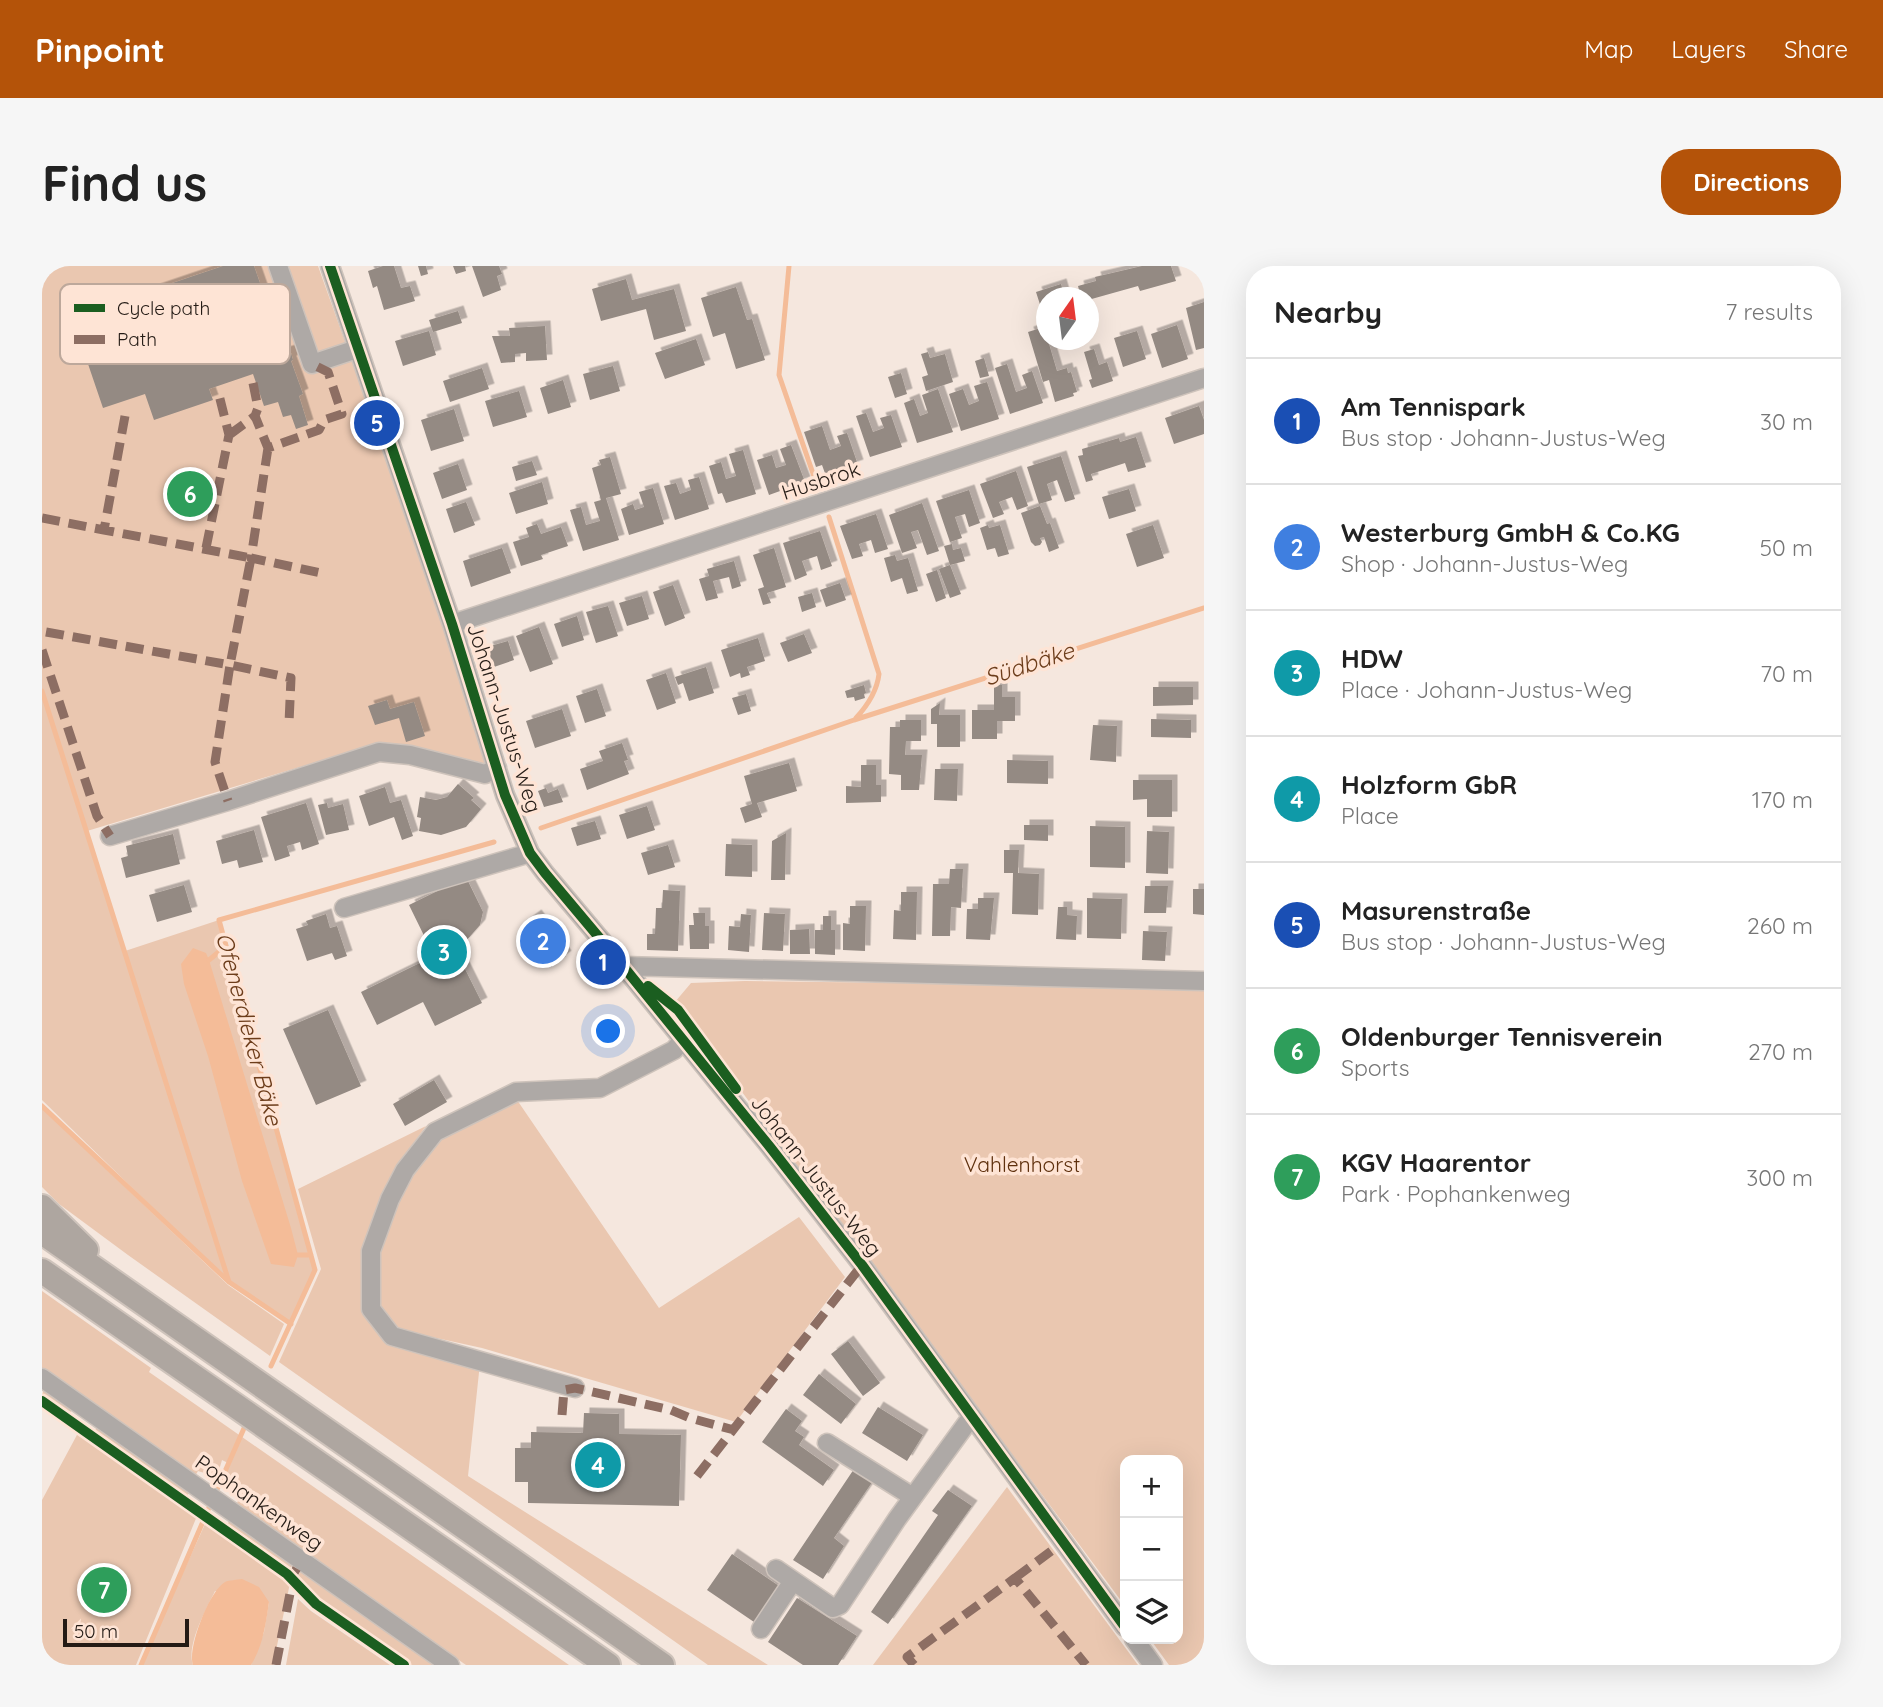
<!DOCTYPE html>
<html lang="en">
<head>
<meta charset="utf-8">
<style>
  :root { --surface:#fff; --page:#f6f6f6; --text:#222; --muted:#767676; --line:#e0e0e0; --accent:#b45309 }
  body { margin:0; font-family:Quicksand,sans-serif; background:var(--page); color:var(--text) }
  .controls { position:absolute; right:21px; bottom:21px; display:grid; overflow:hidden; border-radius:14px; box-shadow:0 7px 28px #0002 }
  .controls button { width:63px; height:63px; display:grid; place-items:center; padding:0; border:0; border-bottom:2px solid var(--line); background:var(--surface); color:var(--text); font:35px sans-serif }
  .compass { position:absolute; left:994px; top:21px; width:63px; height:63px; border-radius:50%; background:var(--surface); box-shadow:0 7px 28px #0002; rotate:14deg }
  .scale { position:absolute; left:21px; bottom:18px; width:126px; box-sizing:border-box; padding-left:7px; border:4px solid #241b15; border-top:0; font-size:19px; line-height:24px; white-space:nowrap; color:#241b15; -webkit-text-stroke:5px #fee4d5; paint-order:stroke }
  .you { position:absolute; left:567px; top:766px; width:24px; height:24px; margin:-18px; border:5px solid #fff; border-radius:50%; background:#1a73e8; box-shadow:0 0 0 10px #1a73e833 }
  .badge { display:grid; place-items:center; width:46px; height:46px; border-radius:50%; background:var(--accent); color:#fff; font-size:23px; font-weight:700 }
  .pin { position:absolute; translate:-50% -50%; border:4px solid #fff; box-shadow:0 2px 7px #0006 }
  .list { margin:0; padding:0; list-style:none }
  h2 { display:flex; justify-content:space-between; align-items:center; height:91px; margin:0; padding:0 28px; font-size:30px }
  h2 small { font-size:23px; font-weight:400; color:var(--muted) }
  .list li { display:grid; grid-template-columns:46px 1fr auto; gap:21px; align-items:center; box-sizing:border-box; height:126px; padding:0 28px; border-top:2px solid var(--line) }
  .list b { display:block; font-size:26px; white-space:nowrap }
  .list p { margin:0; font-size:23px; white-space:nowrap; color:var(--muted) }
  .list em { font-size:23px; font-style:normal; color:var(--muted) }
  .icon { flex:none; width:38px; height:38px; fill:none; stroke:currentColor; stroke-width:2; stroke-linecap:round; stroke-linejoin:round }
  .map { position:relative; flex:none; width:1162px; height:1399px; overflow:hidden; border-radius:28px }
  header { display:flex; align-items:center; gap:42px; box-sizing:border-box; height:98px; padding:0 35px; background:var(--accent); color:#fff }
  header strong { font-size:33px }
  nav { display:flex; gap:38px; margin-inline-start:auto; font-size:24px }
  .intro { display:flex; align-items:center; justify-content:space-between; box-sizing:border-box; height:168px; padding:0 42px }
  h1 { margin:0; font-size:49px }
  .button { padding:18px 32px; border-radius:28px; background:var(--accent); color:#fff; font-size:24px; font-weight:700 }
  main { display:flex; gap:42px; padding:0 42px }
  aside { flex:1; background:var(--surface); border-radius:28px; box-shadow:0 7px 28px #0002 }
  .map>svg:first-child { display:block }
</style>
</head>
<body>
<header>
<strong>Pinpoint</strong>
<nav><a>Map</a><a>Layers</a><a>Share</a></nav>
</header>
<div class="intro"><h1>Find us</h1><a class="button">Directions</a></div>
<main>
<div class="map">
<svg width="1162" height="1399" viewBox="0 0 1162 1399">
  <defs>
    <filter id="shadow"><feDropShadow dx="5.5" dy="-5.5" stdDeviation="0" flood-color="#0004"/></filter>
  </defs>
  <rect width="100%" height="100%" fill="#f5e7de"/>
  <path fill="#eac7b0" d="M0,0H276L455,502L338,477L45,565L83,685L177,654L273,1004L249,1058L187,1016L0,834Z
    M703,715L1162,721V1399H1127L1108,1373H1136V1194H1083V1340L633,736L649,717Z
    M473,831L617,1042L757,951L803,1011L694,1156L440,1082L358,1064L336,1037L334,996L345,952L367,907L404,863Z
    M0,842L186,1019L242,1058L228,1090L86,989L17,938L0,921Z
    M384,860L353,903L333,951L319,1000L326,1048L349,1077L438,1097L426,1210L726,1399H666L237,1096L279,1003L256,923Z
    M0,1025L109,1102L107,1106L527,1399H424L194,1239L196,1235L183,1214L186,1197L180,1194L175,1211L156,1205L153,1210L0,1102Z
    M2,1124L30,1144L27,1148L0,1129Z
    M55,1161L148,1226L144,1231L52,1166Z
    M36,1167L155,1250L94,1399H0V1234Z
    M965,1221L1096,1399H831Z
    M187,1255L250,1300L247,1304L185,1260Z
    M164,1256L248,1317L231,1399H209L222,1366L227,1336L173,1325C164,1344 144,1379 151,1399H99Z
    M259,1305L393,1399H369L277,1335L255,1311Z
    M256,1333L269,1345L348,1399H244Z"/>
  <path fill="#f4bc98" d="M151,682L164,687L167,694L249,962L256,989L252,1001L229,998L200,915L166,790L142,718L139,698Z
    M200,1313L217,1321L227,1336C224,1357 221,1380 209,1399H151C145,1383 167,1325 183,1316C187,1314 195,1314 200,1313Z"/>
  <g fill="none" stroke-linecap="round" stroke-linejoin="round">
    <path stroke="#f4bc98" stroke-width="5" d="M747,0L737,109L776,222
      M787,251L837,408C835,425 826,439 814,452
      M0,425L187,1016
      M499,562L812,454L1162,342
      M167,694L184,680
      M0,840L187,1016L249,1058
      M256,989H269
      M229,1100L273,1004L177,654L452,576
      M173,1228L203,1160
      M99,1399L169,1237"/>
  </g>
  <path fill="#948a83" filter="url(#shadow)" d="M181,0H212L242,86L248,84L251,94L249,95L261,128L257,130L266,159L254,163L249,149L241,151L236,136L222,140L211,108L167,123L171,134L112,154L103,128L61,142L30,51Z
    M341,0H352L359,22L368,20L373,35L342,44L335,20L331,22L326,5Z
    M376,0H384L386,8L379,10Z
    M411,0H423L424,5L414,8Z
    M430,0H457L460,8L455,10L459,24L441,31Z
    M1100,0H1129L1134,15L1098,25L1096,20L1046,34V32H1039L1036,20L1054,15L1053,11Z
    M584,13L590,34L632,23L644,65L612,74L604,43L559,55L550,23Z
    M1019,18L1023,32H1004V50L1002,51L994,26Z
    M694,21L705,54L710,53L723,94L694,103L683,67L671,71L659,32Z
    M1162,36V82L1154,84L1144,42Z
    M416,45L420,57L391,66L387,54Z
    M1135,59L1146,93L1120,102L1109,68Z
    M503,60L505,94L484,95V87L473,88V96L459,97L450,70H468L467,62Z
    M1002,61L1015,105L1025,102L1026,107L1029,106L1035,126L1031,127L1032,130L1013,136L1007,114L1001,116L986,66Z
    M387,65L394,89L361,100L353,75Z
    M1095,65L1104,93L1081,101L1072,72Z
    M654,73L663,99L623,113L613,87Z
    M1052,83L1057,99L1065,96L1071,115L1050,122L1047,114L1050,113L1042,86Z
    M886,86L888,92L903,88L911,116L884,125L880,111L886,109L879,88Z
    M942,92L947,110L938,112L933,95Z
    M965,98L974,126L985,122L980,109L990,105L1001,137L968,148L953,102Z
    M571,100L578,125L548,134L541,108Z
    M440,102L447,123L408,136L401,115Z
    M859,107L865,128L853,132L846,111Z
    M521,114L529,141L506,148L498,122Z
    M945,116L957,153L919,165L907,128L921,123L927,139L937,135L932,120Z
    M896,123L911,166L875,177L862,137L872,133L878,150L886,147L880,129Z
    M477,125L485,151L451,161L443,135Z
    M1157,140L1162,154V168L1132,178L1123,152Z
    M412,143L422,175L389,185L379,154Z
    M824,147L831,166L842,162L838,152L849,149L860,181L828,191L814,150Z
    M780,160L788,184L799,180L795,170L805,167L816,199L784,210L780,199L774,201L762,166Z
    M1094,171L1104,201L1086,206L1083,197L1049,208L1051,214L1044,216L1036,190L1041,189L1040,183L1077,172L1078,176Z
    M749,179L763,216L727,229L715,194L730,189L734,202L744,199L738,183Z
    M701,184L714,228L684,237L680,227L676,228L667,200L679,196L684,213L694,210L687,188Z
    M1019,190L1033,233L1023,236L1015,214L1005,218L1010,234L997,238L985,201Z
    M568,191L579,228L564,232L577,274L541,285L528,244L539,241L544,259L558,255L552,236L559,234L550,202L559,199L557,194Z
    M490,195L495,209L474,215L470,201Z
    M416,198L425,224L400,233L391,207Z
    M974,205L986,240L975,244L970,231L957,236L962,248L951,252L938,218Z
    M657,211L667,243L633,254L622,220L634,217L638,228L649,224L646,214Z
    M500,216L506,238L474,248L467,227Z
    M611,222L622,258L587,269L579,243L591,238L593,244L602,241L597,226Z
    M1087,223L1094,245L1067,253L1060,231Z
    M927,224L938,257L927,261L923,248L913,251L920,272L908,276L894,235Z
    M424,236L433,259L412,267L404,243Z
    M880,237L897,285L885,289L876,264L869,266L875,282L860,287L847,249Z
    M998,240L1005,258L1008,257L1017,282L1007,286L1002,271L998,272L1000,276L998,279L993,280L989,276L979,247Z
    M834,248L846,283L833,287L829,274L817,278L821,290L810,293L798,260Z
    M495,258L499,268L519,261L526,280L499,289L501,293L479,300L471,276L487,271L484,262Z
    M946,259L947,262L958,259L967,288L956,291L953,282L945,284L938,262Z
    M1111,259L1122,292L1095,301L1084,268Z
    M778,265L790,300L779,304L775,290L760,295L765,309L753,314L741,277Z
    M910,278L911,284L919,282L923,295L908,299L902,280Z
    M460,282L469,307L429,321L421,295Z
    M732,282L744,321L725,327L729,337L721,339L716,323L722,321L711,289Z
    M853,289L855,295L866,292L876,325L865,328L860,312L849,316L842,292Z
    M692,295L699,320L690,323L687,311L671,315L676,332L664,335L657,313L667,310L665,303Z
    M908,299L919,328L908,332L897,303Z
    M895,304L904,332L894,336L884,308Z
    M798,317L804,334L784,341L778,324Z
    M631,319L643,352L623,360L611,326Z
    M770,327L774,341L760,346L756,331Z
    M600,330L607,353L585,360L577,337Z
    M566,340L576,370L554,377L544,346Z
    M535,350L542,374L520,381L512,358Z
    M497,361L511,398L488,406L474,370Z
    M762,368L770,387L746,396L738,377Z
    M716,372L723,395L705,401L708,409L699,412L698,407L688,411L679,384Z
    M466,375L472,394L452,401L445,381Z
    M664,401L672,427L647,435L641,417L636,419L633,411Z
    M624,407L634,437L615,444L604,414Z
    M822,419L824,427L822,428L823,432L813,435L812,431L805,432L803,425Z
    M952,419H960V431H973V455H955V473H930V444H952Z
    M1111,421H1151V439L1111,440Z
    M555,423L564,450L543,457L534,430Z
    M704,428L709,445L696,449L690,432Z
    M345,434L348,443L372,436L383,470L364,476L357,452L333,459L326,440Z
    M898,437L897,449H918V481H895V458H889V443Z
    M520,443L529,470L493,482L484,455Z
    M1109,453L1149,454V472L1109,471Z
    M858,454H879V475H864L863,489H880L877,524H859V509L847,508L848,461H858Z
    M1051,459L1075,460L1074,496L1048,494Z
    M580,477L586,494L582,495L587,508L545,524L538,503L561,495L557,485Z
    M965,494L1006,495V518L965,517Z
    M747,497L755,525L715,537L720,551L703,557L698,542L710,538L702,510Z
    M819,499H834V519H839V536L804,537V520L819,521Z
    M893,503H916L915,535L892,534Z
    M1091,514H1130V551H1105V533L1091,534Z
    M416,518L432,532L429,534L439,543L424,561L399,569L377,565L379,552L375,551L378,531L394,534L405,531Z
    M343,521L348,537L359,534L371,570L360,574L352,551L327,560L317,530Z
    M504,522L506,527L516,523L521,536L502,541L496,525Z
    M264,537L277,578L260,584L258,576L245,580L248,590L233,595L219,551Z
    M285,537L286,542L301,538L307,564L284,569L276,539Z
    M605,540L613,564L585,573L577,549Z
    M553,555L559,573L535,580L529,562Z
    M982,559H1006V575L982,574Z
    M1048,560L1083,561V602L1048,601Z
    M212,564L221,596L197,602L195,594L180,598L174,575Z
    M1105,565L1127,566L1126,608L1104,607Z
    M744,567L743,614H729L730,575Z
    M131,568L138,598L84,612L79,592L86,590L84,580Z
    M684,578L710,579V611L683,610Z
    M626,579L633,601L606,609L599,587Z
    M962,584H977L976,607L997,608L996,649L970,648L971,607H962Z
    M908,603H921L919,642L909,641L908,670H890L891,618H907Z
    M424,611L441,646L438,659L423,676L412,681L440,737L393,760L381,736L335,759L319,726L392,690L367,639Z
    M142,619L150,646L115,656L107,629Z
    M1103,620H1126L1124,647H1102Z
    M1151,623H1162V649L1151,648Z
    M621,624L638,625L636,685L605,684V668H613L614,642H620Z
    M859,626H875L874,674L851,673L852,644L859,645Z
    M936,632H952L948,674L924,673L925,643H936Z
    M1045,632L1080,633L1079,673L1045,672Z
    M808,640H824L823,685L801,684V657L808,658Z
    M1016,641H1025V649L1035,650L1034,674L1014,673Z
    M651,647H663V660H667V683H648L647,659H652Z
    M722,647L743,648L741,685L720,684Z
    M284,648L288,662L295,660L305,690L293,694L290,687L265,695L254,663L266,659L264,655Z
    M699,648L709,649L707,686L686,684L687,660L698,661Z
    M494,649L524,690L509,701L479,660Z
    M781,650H789V664H793V689L773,688V664H781Z
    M767,663L768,688H748V664Z
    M1101,665L1125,666L1123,695L1100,694Z
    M286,744L319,820L274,839L241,763Z
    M392,814L405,836L363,860L351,838Z
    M806,1075L838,1117L821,1130L789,1088Z
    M777,1108L814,1138L799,1158L761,1129Z
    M836,1141L881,1169L865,1195L820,1167Z
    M744,1143L760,1155L753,1165L762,1171L757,1179L792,1204L781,1220L720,1176Z
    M542,1147L577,1148V1168L639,1169L637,1240L486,1237V1216H473V1182H489V1166L541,1167Z
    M814,1200L833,1212L792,1272L802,1280L781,1313L751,1294Z
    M906,1224L930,1240L846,1358L829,1346L896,1249L890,1245Z
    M690,1288L737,1320L712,1356L665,1324Z
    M755,1332L815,1370L796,1399H761L726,1376Z"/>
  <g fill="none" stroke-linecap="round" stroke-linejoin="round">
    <g stroke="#cec3bb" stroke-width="21">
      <path id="minor" d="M236,0L270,98L315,83
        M288,0L410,358L463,529L488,587L503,607L581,700L728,881L820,999L1083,1361
        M410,358L1162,112
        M68,570L186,535L337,486L368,489L443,508L455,502
        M302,642L488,587
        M581,700L1162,715
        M0,1112L408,1399
        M533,1122L350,1070L329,1043V985L348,933L363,904L393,866L474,826L558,822L632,784L640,775
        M785,1177L871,1231
        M734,1303L791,1342L798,1339L855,1253L930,1150
        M719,1363L751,1315
        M1092,1373L1111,1399"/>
    </g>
    <g stroke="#cec3bb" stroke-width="28">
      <path id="highway" d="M0,941L44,984
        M0,966L620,1399
        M0,1005L566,1399"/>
    </g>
    <use href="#minor" stroke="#aea9a6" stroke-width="18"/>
    <use href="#highway" stroke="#aea6a0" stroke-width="24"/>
    <path stroke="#8d6e63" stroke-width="9" stroke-dasharray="18 9" stroke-linecap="butt" d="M211,117L216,142L213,150
      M83,150L62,264L209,292L188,399L249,412L247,457
      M187,169L213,150L226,182L277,164L282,154L300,148L286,106L270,98
      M226,182L209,292L279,307
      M0,252L62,264
      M164,282L187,169L177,129
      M4,366L188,399L173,496L186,535
      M0,384L55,550L68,570
      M520,1149L522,1124L533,1122L629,1144L648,1152L692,1164
      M655,1210L820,999
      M973,1312L1020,1277
      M234,1399L252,1307L259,1295
      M872,1399L865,1391L973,1312L1044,1399"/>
    <g stroke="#fee4d5" stroke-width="15">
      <path id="cycleway" d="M288,0L410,358L463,529L488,587L503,607L581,700L728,881L820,999L1083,1361
        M606,720L636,744L694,823
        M0,1135L245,1308L274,1338L362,1399"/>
    </g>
    <use href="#cycleway" stroke="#1b5e20" stroke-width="10"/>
  </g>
  <g text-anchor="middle" stroke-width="7" stroke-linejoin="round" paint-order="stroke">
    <g font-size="21" fill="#241b15" stroke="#fee4d5">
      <text transform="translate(779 215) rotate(-18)" y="7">Husbrok</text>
      <text transform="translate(462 452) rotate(72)" y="7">Johann-Justus-Weg</text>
      <text transform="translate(774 910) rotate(52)" y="7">Johann-Justus-Weg</text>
      <text transform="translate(217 1237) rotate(35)" y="7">Pophankenweg</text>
    </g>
    <g font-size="21" fill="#5f300d" stroke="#fee4d5">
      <text x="980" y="906">Vahlenhorst</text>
    </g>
    <g font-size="23" font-style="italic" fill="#6d3d1b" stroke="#fee4d5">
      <text transform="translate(987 398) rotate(-18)" y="8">Südbäke</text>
      <text transform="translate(207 763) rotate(75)" y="8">Ofenerdieker Bäke</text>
    </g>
  </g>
  <rect x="18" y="18" width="230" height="80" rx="10" fill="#fee4d5" stroke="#bda89b" stroke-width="2"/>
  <rect x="32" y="38" width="31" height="8" fill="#1b5e20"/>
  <rect x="32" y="69" width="31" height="9" fill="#8d6e63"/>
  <g font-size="19" fill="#241b15">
    <text x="75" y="49">Cycle path</text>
    <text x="75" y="80">Path</text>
  </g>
</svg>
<div class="controls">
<button>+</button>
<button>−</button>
<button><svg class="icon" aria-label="layers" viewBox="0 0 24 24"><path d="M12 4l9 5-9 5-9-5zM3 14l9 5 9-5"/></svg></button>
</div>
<svg class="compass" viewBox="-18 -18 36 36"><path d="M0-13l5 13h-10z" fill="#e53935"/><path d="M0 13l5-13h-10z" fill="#767676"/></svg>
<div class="scale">50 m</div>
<div class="you"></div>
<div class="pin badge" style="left:561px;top:696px;background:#1a4fb4">1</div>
<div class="pin badge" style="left:501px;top:675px;background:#3f7fe0">2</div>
<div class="pin badge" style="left:402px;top:686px;background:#0f9aa8">3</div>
<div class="pin badge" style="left:556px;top:1199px;background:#0f9aa8">4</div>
<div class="pin badge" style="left:335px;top:157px;background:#1a4fb4">5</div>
<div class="pin badge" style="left:148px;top:228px;background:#2e9e5b">6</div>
<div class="pin badge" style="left:62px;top:1324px;background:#2e9e5b">7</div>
</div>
<aside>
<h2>Nearby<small>7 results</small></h2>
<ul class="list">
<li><span class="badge" style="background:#1a4fb4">1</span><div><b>Am Tennispark</b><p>Bus stop · Johann-Justus-Weg</p></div><em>30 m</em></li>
<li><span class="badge" style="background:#3f7fe0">2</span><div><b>Westerburg GmbH &amp; Co.KG</b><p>Shop · Johann-Justus-Weg</p></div><em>50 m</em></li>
<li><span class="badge" style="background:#0f9aa8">3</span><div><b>HDW</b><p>Place · Johann-Justus-Weg</p></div><em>70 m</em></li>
<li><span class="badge" style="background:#0f9aa8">4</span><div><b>Holzform GbR</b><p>Place</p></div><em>170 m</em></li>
<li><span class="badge" style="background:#1a4fb4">5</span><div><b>Masurenstraße</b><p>Bus stop · Johann-Justus-Weg</p></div><em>260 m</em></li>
<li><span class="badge" style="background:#2e9e5b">6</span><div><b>Oldenburger Tennisverein</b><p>Sports</p></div><em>270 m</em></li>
<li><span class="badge" style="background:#2e9e5b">7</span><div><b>KGV Haarentor</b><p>Park · Pophankenweg</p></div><em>300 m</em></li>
</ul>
</aside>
</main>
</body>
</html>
